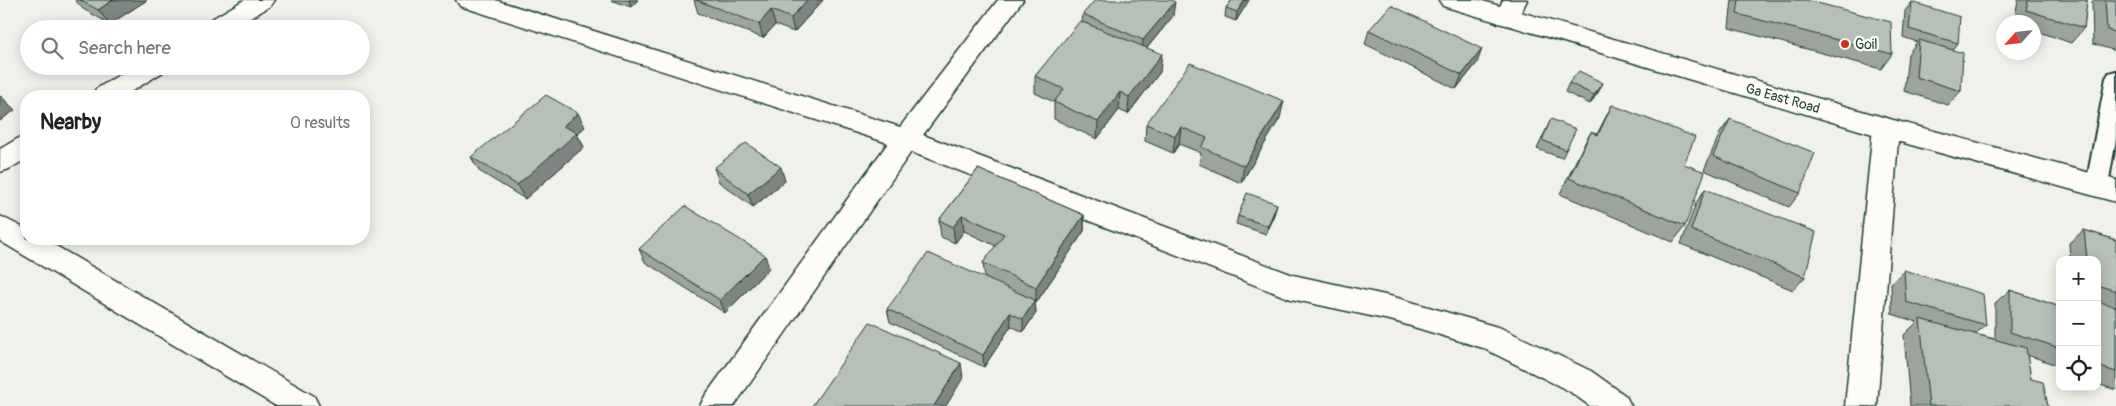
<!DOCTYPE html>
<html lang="en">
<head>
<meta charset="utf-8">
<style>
  :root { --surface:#fff; --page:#f2f2f2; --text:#222; --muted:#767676; --line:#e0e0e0 }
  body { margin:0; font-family:Pangolin,sans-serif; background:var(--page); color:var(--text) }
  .controls { position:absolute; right:15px; bottom:15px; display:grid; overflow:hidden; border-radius:10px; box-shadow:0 2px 12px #0003 }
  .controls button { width:45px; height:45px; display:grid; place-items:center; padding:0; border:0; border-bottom:1px solid var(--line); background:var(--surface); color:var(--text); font:25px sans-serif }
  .compass { position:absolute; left:1996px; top:15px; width:45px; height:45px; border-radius:50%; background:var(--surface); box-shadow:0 2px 12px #0003; rotate:243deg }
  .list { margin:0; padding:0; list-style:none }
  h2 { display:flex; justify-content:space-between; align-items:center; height:65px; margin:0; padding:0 20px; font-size:21px }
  h2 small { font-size:16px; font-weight:400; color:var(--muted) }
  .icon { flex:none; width:28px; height:28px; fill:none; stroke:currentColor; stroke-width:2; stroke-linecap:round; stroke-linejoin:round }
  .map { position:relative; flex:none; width:2116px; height:406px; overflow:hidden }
  .search { position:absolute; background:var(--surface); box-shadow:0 2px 12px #0003; left:20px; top:20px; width:350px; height:55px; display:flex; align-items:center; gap:12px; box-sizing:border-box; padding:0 18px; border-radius:28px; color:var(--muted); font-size:19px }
  .panel { position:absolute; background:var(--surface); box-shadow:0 2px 12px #0003; left:20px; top:90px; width:350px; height:155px; border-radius:20px }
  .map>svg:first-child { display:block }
</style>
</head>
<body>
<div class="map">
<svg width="2116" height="406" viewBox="0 0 2116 406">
  <rect width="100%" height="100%" fill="#f0f1eb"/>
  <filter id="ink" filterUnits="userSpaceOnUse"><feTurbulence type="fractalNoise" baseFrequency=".02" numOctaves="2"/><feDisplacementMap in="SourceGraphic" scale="10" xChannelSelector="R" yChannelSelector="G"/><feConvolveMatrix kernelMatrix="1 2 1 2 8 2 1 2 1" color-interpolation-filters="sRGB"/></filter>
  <g filter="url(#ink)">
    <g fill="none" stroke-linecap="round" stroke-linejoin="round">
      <g stroke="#1f3d34" stroke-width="4">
        <path id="service" d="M2116,71V139L2108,185L2105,191L2097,194L2089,191L2086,185L2106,78L2109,73Z"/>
      </g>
      <g stroke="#1f3d34" stroke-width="3">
        <path id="minor" d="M244,0H274L270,6L233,29H202L205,23Z
          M456,0H495L900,127L998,0H1023L923,135L1293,275L1394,297L1501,328L1591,371L1626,396L1631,406H1590L1569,391L1483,348L1394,321L1291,299L911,152L734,406H700L705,396L888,143L460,6Z
          M1503,0H1527L1516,23L1507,25L1498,23L1495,17Z
          M134,66H166L163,72L124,96H92L96,89Z
          M1886,118L1895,121L1899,128L1877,406H1845L1873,128L1877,121Z
          M26,136V159L9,169L0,172V149L17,139Z
          M0,216L26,229V239H44L314,396L319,406H276L0,241Z"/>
      </g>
      <g stroke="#1f3d34" stroke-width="3">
        <path id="tertiary" d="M1439,0H1479L1886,118L2116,180V202L1886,138L1443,6Z"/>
      </g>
      <use href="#service" fill="#fdfcf7" fill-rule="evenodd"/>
      <use href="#minor" fill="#fdfcf7" fill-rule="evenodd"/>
      <use href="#tertiary" fill="#fdfcf7" fill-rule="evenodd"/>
    </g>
    <path fill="#9da49e" stroke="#1f3d34" d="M75,0H147L110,24L83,9Z
      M611,0H638L631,7Z
      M694,0H823L794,32L775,25L763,38L698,13Z
      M1232,0H1249L1236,21L1225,17L1226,8Z
      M1732,0H1806L1892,54L1881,69L1729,28Z
      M2018,0H2087L2084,28L2071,43L2034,30V22H2014Z
      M2094,0H2116V51L2093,44L2092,2Z
      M1912,2L1958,43L1953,50L1961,91L1948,105L1904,91L1908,54L1917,42L1903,37L1905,11Z
      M1083,14L1173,16L1147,48L1160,72L1128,114L1119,110L1097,139L1054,119V102L1035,93V76L1082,22Z
      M1369,30L1477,63L1456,89L1365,44Z
      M1569,83L1599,91L1590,104L1565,92Z
      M1612,105L1684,164L1685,226L1673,242L1560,194L1582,148L1591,132L1597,134Z
      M1280,118L1241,183L1199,164L1201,153L1179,144L1173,153L1145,141L1146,124Z
      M1551,119L1566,150L1562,158L1537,149Z
      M1730,119L1800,193L1789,207L1704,170L1720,133Z
      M585,127L577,134L584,147L525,199L479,171L471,157Z
      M714,168L785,181L753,207L719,182Z
      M978,169L1084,215V231L1036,303L1035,302L1036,313L1023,332L1011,326L984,367L890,322L887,309L985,278L983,263L996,246L964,231L955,243L941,237L939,220Z
      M1705,189L1805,277L1793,290L1681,244L1696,203Z
      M1275,212L1266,234L1236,224L1238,216Z
      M2084,230L2116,240V390L2097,384V260H2070L2069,243Z
      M639,249L769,268L725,313L645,262Z
      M1904,270L1986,325L1975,334L1995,339V303L2010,290L2060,307V366L2027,355L2031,379L2048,406H1910L1904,335L1917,322L1892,314L1891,283Z"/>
    <path fill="#7f8681" stroke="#1f3d34" d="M113,0H147L110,24L98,10Z
      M629,0H638L631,7Z
      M807,0H823L794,32L791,18Z
      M1245,0H1249L1236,21L1237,12Z
      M1175,2L1173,16L1142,54L1143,40Z
      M771,10L775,25L763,38L759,24Z
      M1482,49L1477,63L1456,89L1462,75Z
      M1162,54L1160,72L1128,114L1129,97Z
      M1603,83L1599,91L1590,104L1594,95Z
      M1120,92L1119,110L1097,139L1098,122Z
      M1,96L15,110L0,121V97Z
      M1284,101L1280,118L1241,183L1244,166Z
      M578,113L585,127L577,134L584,147L525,199L517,185L563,126Z
      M1181,127L1179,144L1173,153L1175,136Z
      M781,167L785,181L753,207L748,194Z
      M1277,204L1275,212L1266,234L1268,226Z
      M962,215L964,231L955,243L953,227Z
      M1084,215V231L1036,303V287Z
      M765,255L769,268L725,313L720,300Z
      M1035,300L1036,313L1023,332V319Z
      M1010,313L1011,326L984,367L983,355Z
      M961,363L963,378L946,406H934Z"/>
    <path fill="#b6bfb8" stroke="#1f3d34" d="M80,0H113L98,10Z
      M696,0H807L791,18L771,10L759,24Z
      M1095,0H1171L1175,2L1143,40L1083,14Z
      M1232,0H1245L1237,12L1226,8Z
      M1739,0H1806L1891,22L1892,54L1737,14Z
      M2028,0H2087L2084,28L2026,10Z
      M2105,0H2116V32L2107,30Z
      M1912,2L1960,17L1958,43L1909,29Z
      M1391,5L1482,49L1462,75L1369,30Z
      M1080,21L1162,54L1129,97L1120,92L1098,122L1054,102L1064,89L1035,76Z
      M1919,40L1963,53L1961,91L1916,77Z
      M1190,63L1284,101L1244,166L1201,147L1207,138L1181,127L1175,136L1146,124Z
      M1579,71L1603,83L1594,95L1569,83Z
      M546,95L578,113L563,126L577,133L517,185L471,157Z
      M1612,105L1695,137L1684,164L1705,172L1685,226L1569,178L1591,132L1598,135Z
      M1551,119L1576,129L1566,150L1542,140Z
      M1730,119L1815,153L1800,193L1713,156Z
      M746,143L781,167L748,194L714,168Z
      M978,169L1084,215L1036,287L983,263L1004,234L962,215L953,227L939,220Z
      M1705,189L1816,232L1805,277L1691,230Z
      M1247,193L1277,204L1268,226L1238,216Z
      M685,206L765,255L720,300L639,249Z
      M2084,230L2116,240V291L2097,285V260H2087Z
      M928,253L1035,300L1023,319L1010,313L983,355L887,309Z
      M1904,270L1983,294L1986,325L1906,302Z
      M2010,290L2060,307V348L2010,332Z
      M2097,301L2116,307V372L2097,366Z
      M1920,319L2026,348L2031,379L2043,382L2048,406H1929Z
      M870,322L961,363L934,406H812Z"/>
  </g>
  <circle fill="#c8321e" stroke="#fdfcf7" stroke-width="2" cx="1845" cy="44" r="5"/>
  <g text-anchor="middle" stroke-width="4.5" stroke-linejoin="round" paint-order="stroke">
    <g font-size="14" fill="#1f3d34" stroke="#fdfcf7" text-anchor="start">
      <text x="1855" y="49">Goil</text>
    </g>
    <g font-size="14" fill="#1f3d34" stroke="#fdfcf7">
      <text transform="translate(1783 98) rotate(16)" y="5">Ga East Road</text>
    </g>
  </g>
</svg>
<div class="controls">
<button>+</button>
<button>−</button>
<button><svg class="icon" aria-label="locate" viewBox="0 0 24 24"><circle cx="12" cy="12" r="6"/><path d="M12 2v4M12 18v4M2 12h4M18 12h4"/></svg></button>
</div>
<svg class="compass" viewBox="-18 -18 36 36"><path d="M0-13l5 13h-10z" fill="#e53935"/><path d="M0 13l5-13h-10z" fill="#767676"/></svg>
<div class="search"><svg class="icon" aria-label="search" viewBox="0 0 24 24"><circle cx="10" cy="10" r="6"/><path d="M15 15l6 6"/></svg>Search here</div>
<section class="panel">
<h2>Nearby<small>0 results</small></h2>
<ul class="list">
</ul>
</section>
</div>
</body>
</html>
